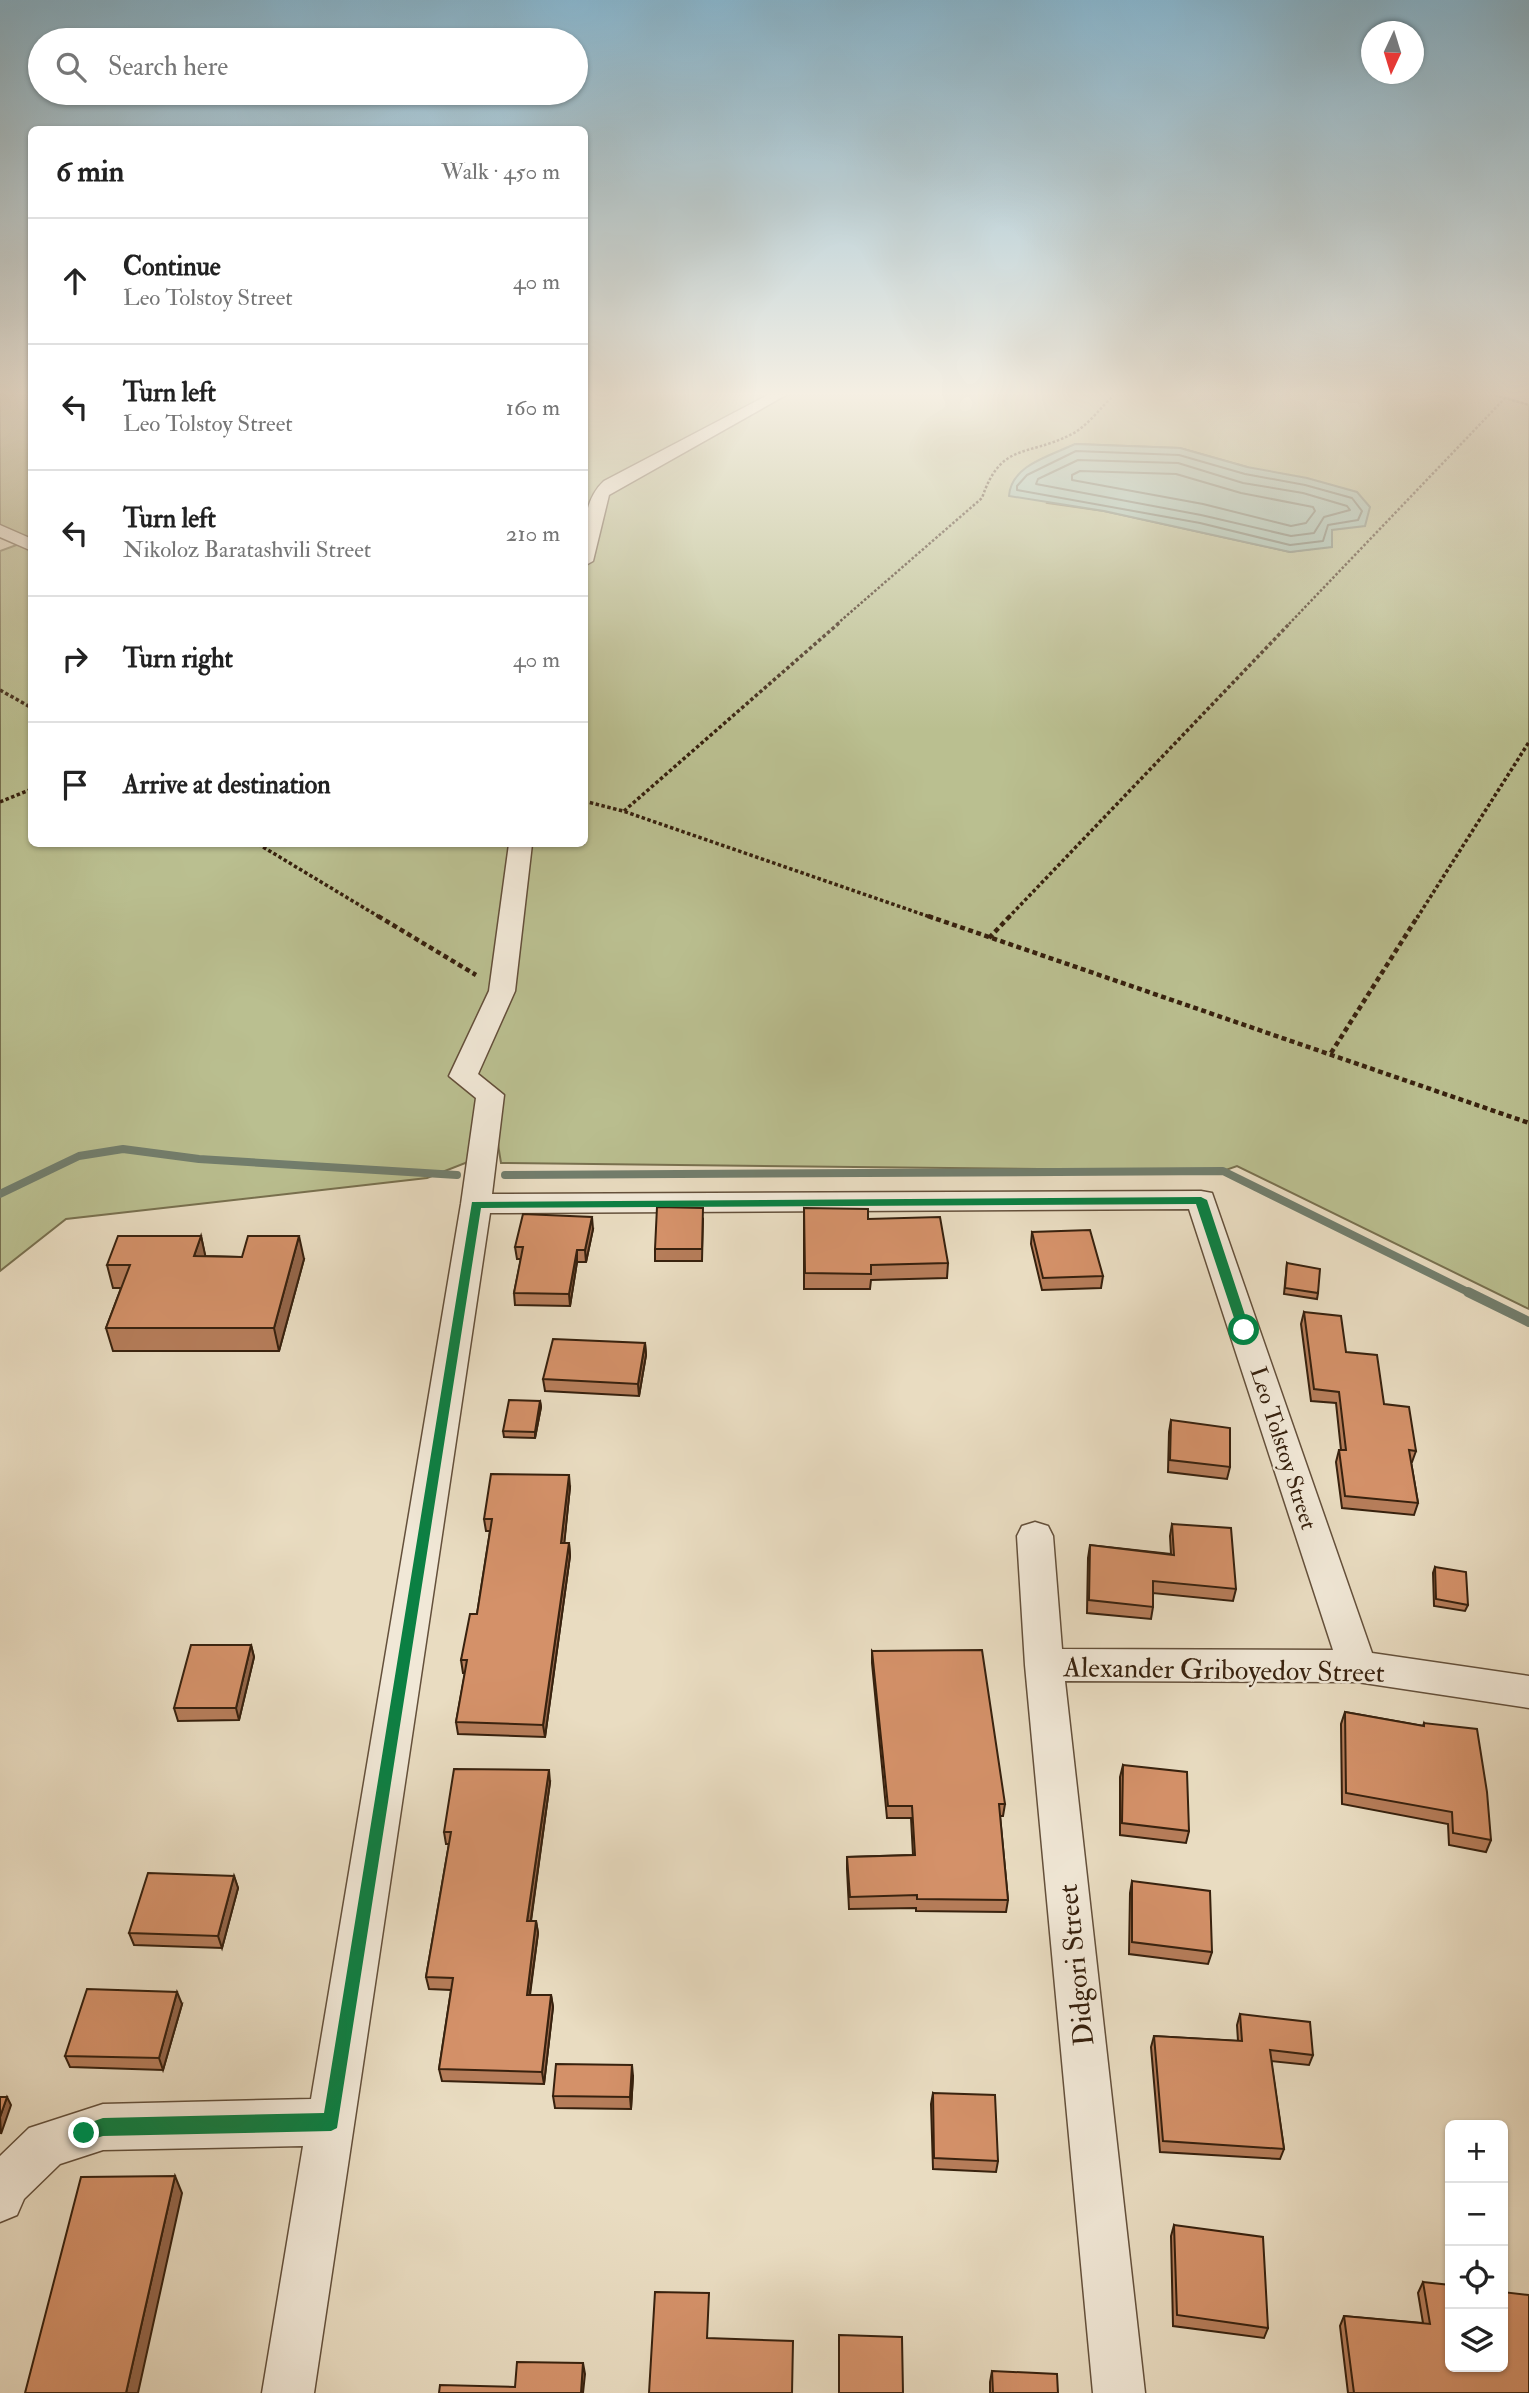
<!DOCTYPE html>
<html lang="en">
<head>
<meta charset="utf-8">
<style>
  :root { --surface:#fff; --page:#f6f6f6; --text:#222; --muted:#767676; --line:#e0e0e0 }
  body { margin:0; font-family:"IM FELL Double Pica",serif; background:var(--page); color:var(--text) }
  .controls { position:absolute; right:21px; bottom:21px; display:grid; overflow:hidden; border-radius:10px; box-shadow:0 2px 5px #0004 }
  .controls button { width:63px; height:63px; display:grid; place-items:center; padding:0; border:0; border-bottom:2px solid var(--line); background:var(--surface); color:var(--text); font:35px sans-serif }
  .compass { position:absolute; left:1361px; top:21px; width:63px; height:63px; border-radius:50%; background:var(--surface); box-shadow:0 2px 5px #0004; rotate:184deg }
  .stop { position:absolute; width:21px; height:21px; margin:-16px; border:5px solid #0b8043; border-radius:50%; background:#fff }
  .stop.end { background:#0b8043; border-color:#fff; box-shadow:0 2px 7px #0008 }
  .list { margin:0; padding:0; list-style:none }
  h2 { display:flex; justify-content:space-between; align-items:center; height:91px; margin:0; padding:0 28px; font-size:30px }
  h2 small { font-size:23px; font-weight:400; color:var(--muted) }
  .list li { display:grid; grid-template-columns:46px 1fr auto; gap:21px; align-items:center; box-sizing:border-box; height:126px; padding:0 28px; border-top:2px solid var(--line) }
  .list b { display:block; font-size:26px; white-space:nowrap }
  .list p { margin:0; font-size:23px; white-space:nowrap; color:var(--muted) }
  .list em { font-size:23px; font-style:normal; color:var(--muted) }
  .icon { flex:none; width:38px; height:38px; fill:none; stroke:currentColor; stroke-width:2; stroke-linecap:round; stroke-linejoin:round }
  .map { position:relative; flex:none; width:1529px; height:2393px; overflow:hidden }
  .search { position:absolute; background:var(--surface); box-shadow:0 2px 5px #0004; left:28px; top:28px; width:560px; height:77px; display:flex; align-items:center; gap:18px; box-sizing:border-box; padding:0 24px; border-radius:38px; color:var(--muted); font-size:26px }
  .panel { position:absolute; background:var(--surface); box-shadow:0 2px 5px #0004; left:28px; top:126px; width:560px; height:721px; border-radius:10px }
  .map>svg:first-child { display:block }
</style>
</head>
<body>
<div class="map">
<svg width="1529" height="2393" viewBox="0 0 1529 2393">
  <rect width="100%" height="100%" fill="#e9dcc1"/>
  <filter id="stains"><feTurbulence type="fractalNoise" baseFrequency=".00286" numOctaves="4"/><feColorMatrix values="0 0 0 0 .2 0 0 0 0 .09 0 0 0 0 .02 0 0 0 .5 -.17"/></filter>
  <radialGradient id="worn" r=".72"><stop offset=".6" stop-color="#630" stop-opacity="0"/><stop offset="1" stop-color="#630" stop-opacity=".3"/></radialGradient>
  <path fill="#babf90" stroke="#78704f" stroke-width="2" fill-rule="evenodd" d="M0,395H31L32,844H584L585,395H1495L1529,405V1309L1237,1166L1223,1171L501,1163L490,1095L473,1160L427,1178L66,1219L0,1271V551L22,543L0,530ZM1075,444L1180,448L1247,467L1332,530V546L1290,552L1104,511L1047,503Z"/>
  <path fill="#99bcad" stroke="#727e6d" stroke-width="2" d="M1075,444L1180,448L1247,467L1307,478L1357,492L1370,507L1365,526L1332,530V547L1290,552L1104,511L1009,496C1011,465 1050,456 1075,444Z"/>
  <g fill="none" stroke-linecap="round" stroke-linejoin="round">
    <path stroke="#686e5e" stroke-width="2" d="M1076,451L1179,455L1245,474L1305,485L1352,498L1362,511L1358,520L1328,525L1323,541L1290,545L1200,523L1017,490V486L1027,475Z
      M1078,460L1178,463L1243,483L1303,493L1347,506L1350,510L1324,517L1314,533L1291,536L1201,515L1036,484L1038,479Z
      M1080,471L1176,474L1241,493L1313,507L1315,511L1306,523L1291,526L1203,504L1072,480V475Z"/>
    <path stroke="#727e6d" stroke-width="8" d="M505,1175L1223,1171L1472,1294
      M0,1194L79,1156L123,1149L199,1159L457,1175"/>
    <path stroke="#727e6d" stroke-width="10" d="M1468,1292L1529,1322"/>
    <g stroke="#64503b" stroke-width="3">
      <path id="minor" d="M768,395H786L609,495L593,561L584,566C584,537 581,502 604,481Z
        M0,525L32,539V551L0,537Z
        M509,844H532L515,991L478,1074L504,1095L492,1194L1201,1191L1212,1193L1372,1653L1529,1676V1708L1357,1682L1065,1681L1145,2393H1093L1025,1665L1017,1536L1022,1526L1035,1522L1048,1526L1053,1536L1062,1649L1333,1650L1189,1209L490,1213L314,2393H262L303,2146L103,2150L60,2164L24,2199L17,2215L0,2222V2156L29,2128L103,2104L311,2099L461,1204L476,1098L449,1076L489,991Z"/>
    </g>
    <path stroke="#37210e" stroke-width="2.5" stroke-dasharray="2.5 2" stroke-linecap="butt" d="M1495,395L1529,405
      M837,624L982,498C1001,442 1026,457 1070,435C1086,428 1101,407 1114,395
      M1289,624L1505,398"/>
    <path stroke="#37210e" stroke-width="3.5" stroke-dasharray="3.5 2.5" stroke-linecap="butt" d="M0,690L32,708
      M584,801L623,811L933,918
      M0,802L32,789
      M624,811L839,623
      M258,844L381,918
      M1008,918L1290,623
      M1417,918L1529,742"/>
    <path stroke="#37210e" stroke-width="4.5" stroke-dasharray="5 3.5" stroke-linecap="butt" d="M378,916L476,975
      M928,916L1529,1123
      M989,938L1010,916
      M1331,1053L1418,916"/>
    <use href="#minor" fill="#f1e8d7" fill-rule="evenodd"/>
  </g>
  <path fill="#b67d5a" stroke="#37210e" stroke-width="2" d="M804,1208L868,1219L948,1263L947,1278L871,1280L870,1289H804Z
    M703,1219L702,1261H655V1249Z
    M593,1229L586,1262H577L570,1306L515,1305L514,1293L521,1259H517L515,1247Z
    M1032,1232L1103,1276L1101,1288L1042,1290L1031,1244Z
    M201,1236L205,1256L304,1259L279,1351H113L106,1328L121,1288H113L107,1265Z
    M1287,1263L1318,1293L1317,1299L1284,1294Z
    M1304,1312L1346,1352L1416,1451L1412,1462H1411L1418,1503L1414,1515L1342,1508L1336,1462L1339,1450H1341L1336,1403L1311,1401L1301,1324Z
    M645,1343L646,1355L639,1396L545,1391L543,1379Z
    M540,1401L541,1407L535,1438L504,1437L503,1431Z
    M1171,1420L1230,1467L1227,1479L1168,1472L1169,1432Z
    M570,1487L564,1543H569L570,1556L545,1737L458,1734L456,1722L465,1673H463L461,1660L477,1614L490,1531H486L484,1519Z
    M1172,1524L1236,1589L1233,1601L1153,1593V1607L1151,1619L1087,1613L1088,1558L1090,1545L1171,1554L1170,1536Z
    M1435,1567L1468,1605L1465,1611L1434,1606L1433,1573Z
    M251,1645L254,1657L239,1720L178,1721L174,1708Z
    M872,1651L1005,1804L1003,1816H1000L1008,1900L1006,1912L916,1911V1908L849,1909L847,1869V1857L913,1855L911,1818H887L872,1663Z
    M1345,1712L1423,1726L1424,1723L1491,1840L1486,1852L1449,1845L1448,1824L1342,1804L1341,1724Z
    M1123,1765L1189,1831L1186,1843L1120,1835V1777Z
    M550,1782L531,1921H536L538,1933L530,1995H551L553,2007L544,2084L442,2081L439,2069L451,1990L429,1989L426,1977L449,1844H446L444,1832Z
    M234,1876L238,1888L222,1948L134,1945L129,1933Z
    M1132,1881L1212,1952L1208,1964L1129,1954L1130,1893Z
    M182,2004L163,2070L70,2067L65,2056Z
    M1240,2014L1313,2055L1309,2065L1271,2061L1284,2149L1280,2159L1160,2152L1151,2047L1154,2036L1238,2041L1237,2025Z
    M633,2076L631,2109L555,2108L553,2096Z
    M933,2093L998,2161L996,2172L933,2169L931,2104Z
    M1174,2225L1268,2328L1264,2338L1173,2326L1171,2236Z
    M1423,2282L1529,2393H1348L1340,2326L1344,2316L1423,2323L1418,2293Z
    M992,2371L1058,2393H990V2382Z"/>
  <path fill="#94664a" stroke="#37210e" stroke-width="2" d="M592,1217L593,1229L586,1262L585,1250Z
    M201,1236L206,1259L194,1256Z
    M299,1236L304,1259L279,1351L274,1328Z
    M577,1250V1262L570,1306L569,1294Z
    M645,1343L646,1355L639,1396L638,1384Z
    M540,1401L541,1407L535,1438V1432Z
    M569,1475L570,1487L563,1556L561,1543Z
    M569,1543L570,1556L545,1737L543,1725Z
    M251,1645L254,1657L239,1720L236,1708Z
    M549,1770L550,1782L529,1933L527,1921Z
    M234,1876L238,1888L222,1948L218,1936Z
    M536,1921L538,1933L528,2006L527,1995Z
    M177,1992L182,2004L163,2070L159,2058Z
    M551,1995L553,2007L544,2084L542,2072Z
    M632,2065L633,2076L631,2109L630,2097Z
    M7,2097L11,2105L1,2134L0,2117Z
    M175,2176L182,2193L138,2393H126Z
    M583,2363L585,2374L583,2393H581Z"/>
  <path fill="#d49169" stroke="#37210e" stroke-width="2" d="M657,1207L703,1208L702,1249H655Z
    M804,1208L868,1209V1219L940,1217L948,1263L871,1265V1274L805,1273Z
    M523,1214L592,1217L585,1250H577L569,1294L514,1293L523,1247H515Z
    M1090,1230L1103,1276L1043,1278L1032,1232Z
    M118,1236H201L194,1256L242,1257L248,1236H299L274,1328H106L130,1265H107Z
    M1287,1263L1320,1269L1318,1293L1285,1288Z
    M1304,1312L1341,1316L1346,1352L1377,1355L1384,1404L1409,1407L1416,1451L1409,1450L1418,1503L1345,1496L1339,1450H1346L1339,1392L1314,1389Z
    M553,1339L645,1343L638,1384L543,1379Z
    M509,1400L540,1401L535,1432L503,1431Z
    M1171,1420L1230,1428V1467L1170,1460Z
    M491,1474L569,1475L561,1543H569L543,1725L456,1722L467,1660H461L470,1614H477L492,1519H484Z
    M1172,1524L1231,1528L1236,1589L1153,1581V1607L1089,1600L1090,1545L1174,1555Z
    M1435,1567L1466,1572L1468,1605L1436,1599Z
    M191,1645H251L236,1708H174Z
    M982,1650L1005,1804H999L1008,1900L917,1899V1895L850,1897L847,1857L915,1855L912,1806H888L872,1651Z
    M1345,1712L1424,1726V1723L1477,1729L1487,1792L1491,1840L1453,1833L1452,1812L1346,1793Z
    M1123,1765L1187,1772L1189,1831L1122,1823Z
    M454,1769L549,1770L527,1921H536L527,1995H551L542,2072L439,2069L453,1978L426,1977L451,1832H444Z
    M148,1873L234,1876L218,1936L129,1933Z
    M1132,1881L1210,1891L1212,1952L1132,1942Z
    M87,1989L177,1992L159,2058L65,2056Z
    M1240,2014L1310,2022L1313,2055L1270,2050L1284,2149L1163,2141L1154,2036L1242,2041Z
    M556,2064L632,2065L630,2097L553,2096Z
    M933,2093L995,2095L998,2161L934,2158Z
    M0,2097H7L0,2117Z
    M175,2176L126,2393H25L81,2177Z
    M1174,2225L1263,2237L1268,2328L1177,2315Z
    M1423,2282L1450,2285V2367H1503V2292L1529,2295V2393H1354L1344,2316L1430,2324Z
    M655,2292L709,2293L707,2338L793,2341L792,2393H649Z
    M839,2335L902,2337L903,2393H839Z
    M517,2362L583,2363L581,2393H439L440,2385L515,2387Z
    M992,2371L1057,2374L1058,2393H993Z"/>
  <linearGradient id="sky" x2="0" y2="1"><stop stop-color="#88b7d0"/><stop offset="0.54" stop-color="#f5efe3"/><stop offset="1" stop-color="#f5efe3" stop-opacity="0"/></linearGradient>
  <rect width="1529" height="730" fill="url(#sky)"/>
  <path fill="#0b8043" d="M1201,1197L1207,1200L1250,1330L1248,1333L1244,1334L1238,1330L1196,1204L481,1208L337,2128L331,2131L103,2136L84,2142L77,2140L75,2133L77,2127L103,2118L324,2113L472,1202Z"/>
  <g text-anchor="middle" stroke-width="5" stroke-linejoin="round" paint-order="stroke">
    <g font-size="23" fill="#37210e" stroke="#f1e8d7">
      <text transform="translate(1284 1448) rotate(72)" y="8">Leo Tolstoy Street</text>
    </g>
    <g font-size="28" fill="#37210e" stroke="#f1e8d7">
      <text transform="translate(1224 1669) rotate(1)" y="10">Alexander Griboyedov Street</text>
      <text transform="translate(1075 1965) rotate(-96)" y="10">Didgori Street</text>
    </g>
  </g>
  <rect width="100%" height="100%" filter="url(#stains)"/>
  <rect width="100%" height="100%" fill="url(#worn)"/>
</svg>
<div class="controls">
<button>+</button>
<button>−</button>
<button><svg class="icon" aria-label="locate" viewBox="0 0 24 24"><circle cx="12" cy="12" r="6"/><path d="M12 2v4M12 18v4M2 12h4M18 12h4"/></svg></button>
<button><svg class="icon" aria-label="layers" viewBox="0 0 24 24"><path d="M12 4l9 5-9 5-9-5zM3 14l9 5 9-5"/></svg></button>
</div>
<svg class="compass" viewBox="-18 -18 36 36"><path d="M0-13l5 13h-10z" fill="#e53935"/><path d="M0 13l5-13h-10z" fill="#767676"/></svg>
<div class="stop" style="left:1244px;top:1330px"></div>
<div class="stop end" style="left:84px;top:2133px"></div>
<div class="search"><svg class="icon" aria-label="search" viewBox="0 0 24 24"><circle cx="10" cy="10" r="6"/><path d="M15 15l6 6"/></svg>Search here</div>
<section class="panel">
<h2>6 min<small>Walk · 450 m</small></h2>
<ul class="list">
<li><svg class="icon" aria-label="ahead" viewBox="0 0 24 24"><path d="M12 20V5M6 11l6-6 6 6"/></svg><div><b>Continue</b><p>Leo Tolstoy Street</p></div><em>40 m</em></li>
<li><svg class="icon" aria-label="left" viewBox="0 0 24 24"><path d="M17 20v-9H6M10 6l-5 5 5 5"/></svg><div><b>Turn left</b><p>Leo Tolstoy Street</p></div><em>160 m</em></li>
<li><svg class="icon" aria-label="left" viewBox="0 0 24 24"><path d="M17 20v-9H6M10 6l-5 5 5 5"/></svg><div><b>Turn left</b><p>Nikoloz Baratashvili Street</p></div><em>210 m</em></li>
<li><svg class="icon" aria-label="right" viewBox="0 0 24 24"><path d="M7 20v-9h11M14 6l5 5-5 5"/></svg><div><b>Turn right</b></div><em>40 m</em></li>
<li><svg class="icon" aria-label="arrive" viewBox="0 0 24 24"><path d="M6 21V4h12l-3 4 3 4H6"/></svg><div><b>Arrive at destination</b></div></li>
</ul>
</section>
</div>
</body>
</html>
